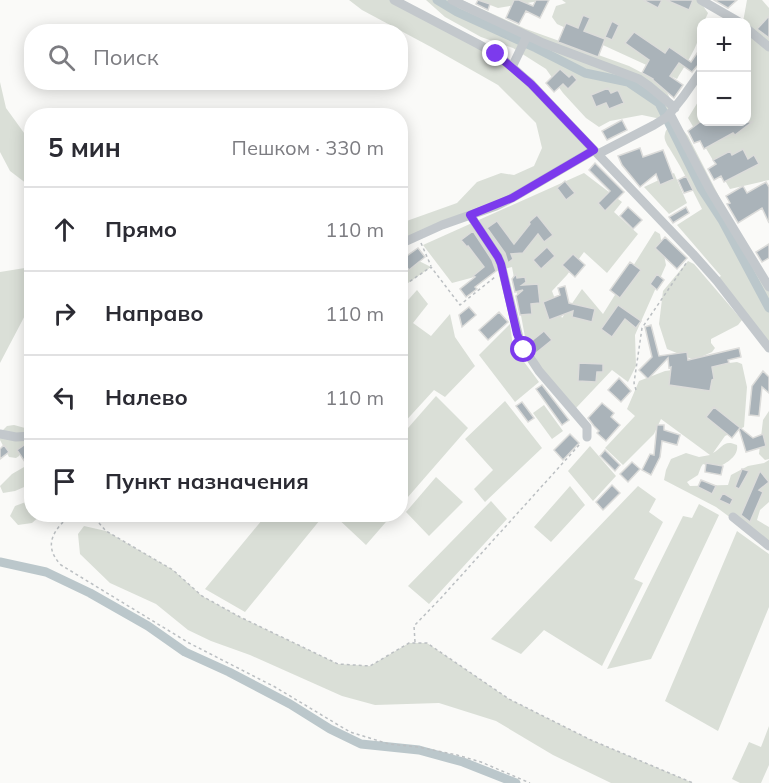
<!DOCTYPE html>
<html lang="ru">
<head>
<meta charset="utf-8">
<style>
  :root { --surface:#fff; --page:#f7f7f7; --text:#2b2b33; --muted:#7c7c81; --line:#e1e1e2 }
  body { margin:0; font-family:Mulish,sans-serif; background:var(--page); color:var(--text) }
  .controls { position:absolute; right:18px; top:18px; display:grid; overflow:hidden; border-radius:12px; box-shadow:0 3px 15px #0003 }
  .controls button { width:54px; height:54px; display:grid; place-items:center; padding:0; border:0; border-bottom:2px solid var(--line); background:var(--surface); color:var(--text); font:30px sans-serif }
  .stop { position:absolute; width:18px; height:18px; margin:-14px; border:4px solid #7c3aed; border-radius:50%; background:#fff }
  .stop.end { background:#7c3aed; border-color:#fff; box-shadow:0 2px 6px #0008 }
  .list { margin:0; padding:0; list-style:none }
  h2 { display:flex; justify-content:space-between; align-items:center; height:78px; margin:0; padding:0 24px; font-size:26px }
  h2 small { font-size:20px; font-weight:400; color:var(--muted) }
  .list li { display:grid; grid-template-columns:39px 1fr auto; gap:18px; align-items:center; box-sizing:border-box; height:84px; padding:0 24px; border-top:2px solid var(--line) }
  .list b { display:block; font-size:22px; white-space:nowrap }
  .list em { font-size:20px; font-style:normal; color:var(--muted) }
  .icon { flex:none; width:33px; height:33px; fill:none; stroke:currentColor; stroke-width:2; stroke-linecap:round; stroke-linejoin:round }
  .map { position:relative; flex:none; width:769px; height:783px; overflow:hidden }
  .search { position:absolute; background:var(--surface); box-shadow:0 3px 15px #0003; left:24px; top:24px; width:384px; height:66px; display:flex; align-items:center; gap:15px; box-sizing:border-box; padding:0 21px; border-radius:24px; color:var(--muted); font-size:22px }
  .panel { position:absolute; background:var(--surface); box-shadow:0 3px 15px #0003; left:24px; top:108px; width:384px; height:414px; border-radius:24px }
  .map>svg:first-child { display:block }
</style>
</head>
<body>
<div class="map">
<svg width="769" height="783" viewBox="0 0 769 783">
  <rect width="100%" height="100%" fill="#fafaf8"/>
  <path fill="#dadfd7" d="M349,0H398L478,42L533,79L599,152L484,212L401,246V223L457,203L477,182L501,173L514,175L534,166L542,148L536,123L498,85L431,47L362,10Z
    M426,0H462L526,29L629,66L652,78L667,92L672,103V111L661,119L642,115L610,121L599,127L586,118L574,105L563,93L546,69L513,48L481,37L445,17Z
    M477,0H545L498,8Z
    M562,0H699L708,13L704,22H702C701,43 687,62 677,79L557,24L552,17L556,6L566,3Z
    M747,0H762L769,8V180L730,189L688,118L701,97L702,122H746V22H743Z
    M0,82L6,108L27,137L31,140V187L10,171L0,152Z
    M675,125L681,128L688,136L745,247L769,284V343L716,279L721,276L677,225L702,209C692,189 683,170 671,151C668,146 663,140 665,134C666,128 670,126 675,125Z
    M584,173L622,202L614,212L638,234L607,273L584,252L567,275L552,291L562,318L582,289L603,314L655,231L660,234L666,265L635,335L636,366L628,382L612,370L576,408L543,372L525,337L512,267L452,283L423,245Z
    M674,173L687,203L669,214L644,187Z
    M401,252L431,267L401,288Z
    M688,261L694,264L742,320L738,325L711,339V343L715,348L712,352L694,360L667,349L659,324L663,291Z
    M31,267V304L0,363V272Z
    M417,290L428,304L413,323L431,336L450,314L455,337L475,366L445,397L434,390L401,426V308Z
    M510,324L513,347L539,382L515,402L479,355Z
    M737,362L742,364L747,387L744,427L725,436L713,453C723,447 724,439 737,445C739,457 725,464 716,468L703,464L701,467L698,475L687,482L690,486L728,485L731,475L748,466L764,463L769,460V502L760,510L757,520L769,527V546L716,507L664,480L666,470L671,459L686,453L699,457L710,455L661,419L654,434L623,465L605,448L635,416L627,409L639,381L665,371Z
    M436,396L468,428L401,505V436Z
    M505,401L542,448L485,502L474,489L493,470L465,439Z
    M544,405L563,431L552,439L533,413Z
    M769,411V459L765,460L759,454L763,420Z
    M14,425L25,428L27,437L19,456L16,458L9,457L0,440V433L7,426Z
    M590,446L616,476L593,501L568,471Z
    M31,463V484L15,491L3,493L0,486L12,474Z
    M436,477L463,502L429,536L406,512Z
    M570,486L585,505L551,542L534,527Z
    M638,486L656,499L649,512L663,522L634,579L643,583L602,666L544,630L521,654L491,639Z
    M31,500L32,514L41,515L32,523L18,525L10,516L15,506Z
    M491,501L507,519L429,604L408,586Z
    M699,504L719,515L651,659L607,669L683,516L692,518Z
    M267,514L324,515L245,612L205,589Z
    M334,515H392L366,545Z
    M84,526L106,531L173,570L202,596L240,617L338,664L370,666L409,643H427L509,699L591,740L693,783H611L553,755L496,721L439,703L375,705L342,696L250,655L211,641L188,630L156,604L110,583L80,554L78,534Z
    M737,531L769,554V607L718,731L665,701Z
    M769,726V765L761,783H740L732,779L749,742L761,747Z"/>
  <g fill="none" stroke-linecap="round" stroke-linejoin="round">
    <path stroke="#bbc7cb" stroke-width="9" d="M437,0L457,12L536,48L585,73L628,82L659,103L701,188L722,220L769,308
      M0,562L46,572L90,593L148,626L185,652L229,672L290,704L330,729L361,744L419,750L463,762L516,783"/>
  </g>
  <path fill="#aab3b9" stroke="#dcdcda" stroke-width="1.5" d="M478,0L490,4L488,10L476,4Z
    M514,0H519L533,6L536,0H549L540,18L526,11L519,24L506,18Z
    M643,0H662L658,8Z
    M666,0H693L689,10Z
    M714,0H737L728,8Z
    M583,15L590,18L584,31L605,39L598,57L558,42L566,23L578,28Z
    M769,16V38L757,29Z
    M612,21L619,25L612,40L605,37Z
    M634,32L665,53L669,47L691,62L702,46V63L697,66L692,72L679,63L670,76L683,85L674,98L653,80V79L642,73L649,60L625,43Z
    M560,69L569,77L572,74L577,80L568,89L563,84L554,92L546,83Z
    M608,88L611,93L618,90L624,103L609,109L606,103L596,107L591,95Z
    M622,120L627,130L607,140L602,131Z
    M700,122H752L735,135L733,133L704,149L700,141L694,143L688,131Z
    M640,148L643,157L663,150L674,179L660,185L656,174L640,187L622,165L618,156Z
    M743,149L748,159L754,155L759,164L724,182L721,176L714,180L708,169L716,164L713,160L730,151L732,155Z
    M595,163L624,192L605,211L598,203L610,191L589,170Z
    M686,176L693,190L684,193L678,180Z
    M565,181L575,193L566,200L557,188Z
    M766,182L769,187V223L762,208L738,223L727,204L730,203L726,196L743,186L747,193Z
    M628,207L642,220L633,229L620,216Z
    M686,207L689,213L673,223L669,217Z
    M537,215L553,235L544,242L538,234L523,253L511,254L513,259L508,263L505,253L487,228L497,221L514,244L530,224L529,222Z
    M473,231L492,260L496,271L475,287L477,289L466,297L460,289L475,277L473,276L484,267L468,246L467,247L461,240Z
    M665,237L687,258L677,269L655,248Z
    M769,244V258L762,262L756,252Z
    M547,247L555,256L541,269L533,260Z
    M418,248L425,257L409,270L401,260Z
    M573,254L585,265L575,277L562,265Z
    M630,262L641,270L620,298L610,290Z
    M516,274L517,278L525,277L526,282L522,285L538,284L540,303L531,304L532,314L520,315L516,296L523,290L515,292L512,279Z
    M657,274L664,280L657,290L650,284Z
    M565,286L569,303L595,309L592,322L572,317L573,311L549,320L543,302L560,295L558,288Z
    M618,305L641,321L636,328L625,319L612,337L601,329Z
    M469,307L476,315L462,327L459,315Z
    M499,312L508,322L488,340L479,330Z
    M651,325L659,356L687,352L688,360L739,348L741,357L728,360L729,363L712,367L714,379L712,380L710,391L669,385L671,367L669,368L668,358L648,379L639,370L652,357L645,327Z
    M544,331L552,340L536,353L529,343Z
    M579,363L603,364V372H597L596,382L578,381Z
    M763,371L769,377V393L762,387L759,416L749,415L752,386Z
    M619,378L631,391L621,402L608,390Z
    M542,385L569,420L562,425L536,389Z
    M522,402L534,418L528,422L516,406Z
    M602,403L614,413L611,417L620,425L606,441L597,433L599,431L594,426L588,418Z
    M714,407L753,438L763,434L766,446L746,452L739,429L732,438L706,417Z
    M657,425H664V430L680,435L677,445L662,441L660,457L651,475L642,470L650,454L654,455Z
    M570,434L579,443L563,460L554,450Z
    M27,443L32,448V462L27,465L17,450Z
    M4,445L9,452L0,459V449Z
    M605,450L620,465L615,471L600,456Z
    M632,462L640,469L628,482L620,474Z
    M706,463L723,466L721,475L705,472Z
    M742,469L749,471L739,489L735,487Z
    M760,471L769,482L759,490L763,492L750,522L741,515Z
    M701,480L716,486L712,494L698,487Z
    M612,485L620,493L603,510L596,502Z
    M723,493L733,499L730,505L719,500Z"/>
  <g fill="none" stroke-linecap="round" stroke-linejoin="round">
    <path stroke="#bbbfc2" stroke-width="1.5" stroke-dasharray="3 3" stroke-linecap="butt" d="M421,243L431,266
      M400,288L431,267L460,305L495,277
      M636,390L634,383L642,328L687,262
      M72,514C54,529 42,545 61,565L189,643L275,687L350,732L389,744L418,747L457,755L481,762L530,783
      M91,514L106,531L173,570L202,596L240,617L338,664L370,666L409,643H427L509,699L591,740L693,783
      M415,642L414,626L441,598L580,444"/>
    <path stroke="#c3c8cc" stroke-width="9" d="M394,0L478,44L496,54L512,67L531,84L693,254L717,281L769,348
      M452,0L543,43L639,79L649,86L675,108
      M701,0L739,22
      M746,28L769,47
      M512,67L527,36
      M670,114L710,190L769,287
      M598,154L654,125L667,117L683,97L702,70
      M470,215L498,257L501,264L520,342L539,371L587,427V437
      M400,244L442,225L496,206L512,198L594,150
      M0,434L16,437L32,436
      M733,517L769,546"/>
  </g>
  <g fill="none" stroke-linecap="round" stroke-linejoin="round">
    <path stroke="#7c3aed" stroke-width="8" d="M496,54L531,84L594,150L512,198L470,215L498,257L501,264L517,334L524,350"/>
  </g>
</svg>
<div class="controls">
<button>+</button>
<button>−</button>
</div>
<div class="stop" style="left:524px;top:350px"></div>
<div class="stop end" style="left:496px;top:54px"></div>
<div class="search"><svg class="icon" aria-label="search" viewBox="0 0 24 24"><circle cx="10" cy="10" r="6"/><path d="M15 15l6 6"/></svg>Поиск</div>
<section class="panel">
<h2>5 мин<small>Пешком · 330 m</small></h2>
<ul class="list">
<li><svg class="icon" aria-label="ahead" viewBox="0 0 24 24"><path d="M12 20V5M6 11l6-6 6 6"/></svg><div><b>Прямо</b></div><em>110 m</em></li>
<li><svg class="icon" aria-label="right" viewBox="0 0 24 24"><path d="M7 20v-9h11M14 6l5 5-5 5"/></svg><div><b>Направо</b></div><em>110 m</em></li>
<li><svg class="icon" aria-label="left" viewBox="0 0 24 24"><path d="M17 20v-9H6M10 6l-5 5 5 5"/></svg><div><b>Налево</b></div><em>110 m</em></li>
<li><svg class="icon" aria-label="arrive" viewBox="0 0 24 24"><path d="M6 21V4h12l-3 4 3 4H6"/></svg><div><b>Пункт назначения</b></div></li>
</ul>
</section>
</div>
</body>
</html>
